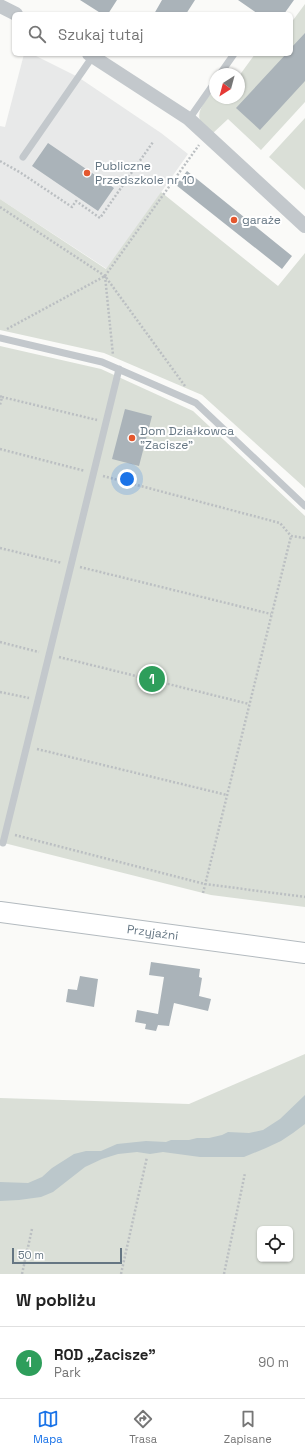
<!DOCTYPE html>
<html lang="pl">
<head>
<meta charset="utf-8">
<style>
  :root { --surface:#fff; --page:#f6f6f6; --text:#222; --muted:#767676; --line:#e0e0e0; --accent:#1a73e8 }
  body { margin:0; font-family:"Space Grotesk",sans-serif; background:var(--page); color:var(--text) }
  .controls { position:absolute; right:12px; bottom:12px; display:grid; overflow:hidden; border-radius:6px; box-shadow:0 1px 3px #0004 }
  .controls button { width:36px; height:36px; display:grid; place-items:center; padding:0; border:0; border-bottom:1px solid var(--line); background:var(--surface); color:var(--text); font:20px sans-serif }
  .compass { position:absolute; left:209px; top:68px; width:36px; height:36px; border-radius:50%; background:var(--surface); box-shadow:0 1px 3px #0004; rotate:216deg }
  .scale { position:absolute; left:12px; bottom:10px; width:110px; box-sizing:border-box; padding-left:4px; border:2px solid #657683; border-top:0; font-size:11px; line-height:14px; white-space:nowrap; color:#657683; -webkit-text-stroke:3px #fff; paint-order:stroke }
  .you { position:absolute; left:127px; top:479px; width:14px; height:14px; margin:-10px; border:3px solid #fff; border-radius:50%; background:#1a73e8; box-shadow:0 0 0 6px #1a73e833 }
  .badge { display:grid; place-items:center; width:26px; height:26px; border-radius:50%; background:var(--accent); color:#fff; font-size:13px; font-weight:700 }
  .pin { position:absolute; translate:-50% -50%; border:2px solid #fff; box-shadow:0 1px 4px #0006 }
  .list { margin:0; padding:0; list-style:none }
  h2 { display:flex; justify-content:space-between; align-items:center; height:52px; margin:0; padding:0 16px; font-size:17px }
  h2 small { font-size:13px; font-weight:400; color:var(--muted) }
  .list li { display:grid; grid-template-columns:26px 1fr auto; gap:12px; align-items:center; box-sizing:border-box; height:72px; padding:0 16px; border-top:1px solid var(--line) }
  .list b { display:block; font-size:15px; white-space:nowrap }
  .list p { margin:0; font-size:13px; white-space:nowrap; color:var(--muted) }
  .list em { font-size:13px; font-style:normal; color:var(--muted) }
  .icon { flex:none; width:22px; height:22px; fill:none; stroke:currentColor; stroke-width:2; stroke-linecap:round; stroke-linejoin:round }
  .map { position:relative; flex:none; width:305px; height:1274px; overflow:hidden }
  .search { position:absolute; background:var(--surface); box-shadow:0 1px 3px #0004; left:12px; right:12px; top:12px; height:44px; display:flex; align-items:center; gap:10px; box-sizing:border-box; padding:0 14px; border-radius:6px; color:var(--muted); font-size:15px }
  .sheet { height:124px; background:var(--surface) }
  nav { display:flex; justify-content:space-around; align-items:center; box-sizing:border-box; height:56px; border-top:1px solid var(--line); background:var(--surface); font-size:11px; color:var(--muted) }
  nav a { display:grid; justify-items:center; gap:2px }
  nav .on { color:var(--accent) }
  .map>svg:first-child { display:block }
</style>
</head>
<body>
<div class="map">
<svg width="305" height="1274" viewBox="0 0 305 1274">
  <rect width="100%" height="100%" fill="#fafaf8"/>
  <path fill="#e8e9e9" d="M24,54H32L78,77L161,133L188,154L107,269L0,199V126L5,127Z"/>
  <path fill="#dadfd7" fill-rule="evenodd" d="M305,4V102L261,150L228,119L212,134C209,130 204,126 201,122C194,111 209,97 215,89V98H239V76L255,54H291V23Z
    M305,118V190L269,157Z
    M161,192L278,286L305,253V488L202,395L104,353L0,330V199L106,269Z
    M0,346L101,369L193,411L305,516V907L211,895L0,842Z
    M305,1054V1274H0V1098L189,1104ZM260,1229H290V1259H260Z"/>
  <path fill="#bbc7cb" d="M305,1095V1124L293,1133L281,1141L266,1148L244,1157H200L163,1152L150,1154L137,1152L118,1154L102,1159L85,1167L53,1192L41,1197L19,1200L0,1201V1182L28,1183L42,1177L52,1168L74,1154L86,1151H101L117,1144L146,1141L166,1142L171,1140H189L197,1138H209L222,1135L228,1132L249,1133L263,1130L280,1119Z"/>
  <path fill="#aab3b9" d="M80,0H117L108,14H102Z
    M162,0H195L186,14H154Z
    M238,0H294L284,14H258Z
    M305,33V81L260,130L236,108L286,54H291V48Z
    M48,143L114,188L98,211L32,166Z
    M187,171L292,256L282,269L176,185Z
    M125,409L152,416L139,466L112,459Z
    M151,962L200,969L199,977L202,978L199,996L211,999L208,1011L174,1003L169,1026L158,1025L156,1031L145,1029L146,1024L135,1022L137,1010L158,1014L164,977L149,975Z
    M80,976L98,979L94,1007L66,1002L68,989L77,990Z"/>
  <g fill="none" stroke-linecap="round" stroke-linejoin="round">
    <g stroke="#b3babf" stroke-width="22">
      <g id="secondary">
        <path id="s1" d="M0,912L305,953"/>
      </g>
    </g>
    <path stroke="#bbbfc2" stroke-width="2.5" stroke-dasharray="2 2" stroke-linecap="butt" d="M0,161L21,173L72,207L76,201L100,218L153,142
      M0,207L105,276
      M105,276L113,355
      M7,329L105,276
      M185,386L105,276L199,145
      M0,396L2,397L0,405
      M2,397L97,420
      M0,449L85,471
      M103,476L280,523L291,536L305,538
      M0,548L62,563
      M80,567L271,614
      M0,642L39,652
      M59,657L249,704
      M0,692L29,698
      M37,749L227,795
      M15,835L205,884L305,897
      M203,893L291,536
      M22,1274L32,1229
      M121,1274L147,1157
      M224,1274L245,1173"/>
    <path stroke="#c3c8cc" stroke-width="7" d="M220,74L234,54
      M189,119L215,82
      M23,157L93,56
      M0,338L102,362L196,403L305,506
      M3,843L119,369"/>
    <path stroke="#c3c8cc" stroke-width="14" d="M0,6L16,14
      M89,54L189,119L305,226"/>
    <use href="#secondary" stroke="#fff" stroke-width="20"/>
  </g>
  <g fill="#e4572e" stroke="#fff" stroke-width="1.5">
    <circle cx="87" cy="173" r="4"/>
    <circle cx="234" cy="220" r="4"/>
    <circle cx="132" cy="438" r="4"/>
  </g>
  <g text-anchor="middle" stroke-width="4" stroke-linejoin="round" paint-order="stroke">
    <g font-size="12" fill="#657683" stroke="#fff" text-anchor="start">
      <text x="95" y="170">Publiczne<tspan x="95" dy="14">Przedszkole nr 10</tspan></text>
      <text x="242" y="224">garaże</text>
      <text x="140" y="435">Dom Działkowca<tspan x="140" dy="14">"Zacisze"</tspan></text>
    </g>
    <g font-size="12" fill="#657683" stroke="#fff">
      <text dy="4" stroke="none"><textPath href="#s1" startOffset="154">Przyjaźni</textPath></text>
    </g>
  </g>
</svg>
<div class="controls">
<button><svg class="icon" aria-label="locate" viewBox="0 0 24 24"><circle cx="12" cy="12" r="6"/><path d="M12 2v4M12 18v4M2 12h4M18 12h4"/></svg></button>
</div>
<svg class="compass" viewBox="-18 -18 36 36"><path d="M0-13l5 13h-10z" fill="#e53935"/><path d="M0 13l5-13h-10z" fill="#767676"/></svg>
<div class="scale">50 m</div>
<div class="you"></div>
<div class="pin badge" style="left:152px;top:679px;background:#2e9e5b">1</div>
<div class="search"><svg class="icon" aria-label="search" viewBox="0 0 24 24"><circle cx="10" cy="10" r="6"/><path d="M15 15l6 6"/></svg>Szukaj tutaj</div>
</div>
<section class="sheet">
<h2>W pobliżu<small></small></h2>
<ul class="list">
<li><span class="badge" style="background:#2e9e5b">1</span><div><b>ROD „Zacisze”</b><p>Park</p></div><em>90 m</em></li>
</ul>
</section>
<nav>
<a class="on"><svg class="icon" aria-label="map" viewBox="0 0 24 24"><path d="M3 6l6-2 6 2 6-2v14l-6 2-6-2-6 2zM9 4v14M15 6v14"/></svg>Mapa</a>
<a><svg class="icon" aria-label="directions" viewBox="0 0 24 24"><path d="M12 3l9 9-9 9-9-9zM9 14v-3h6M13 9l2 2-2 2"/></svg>Trasa</a>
<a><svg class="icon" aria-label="saved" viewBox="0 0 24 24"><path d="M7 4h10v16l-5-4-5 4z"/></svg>Zapisane</a>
</nav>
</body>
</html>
